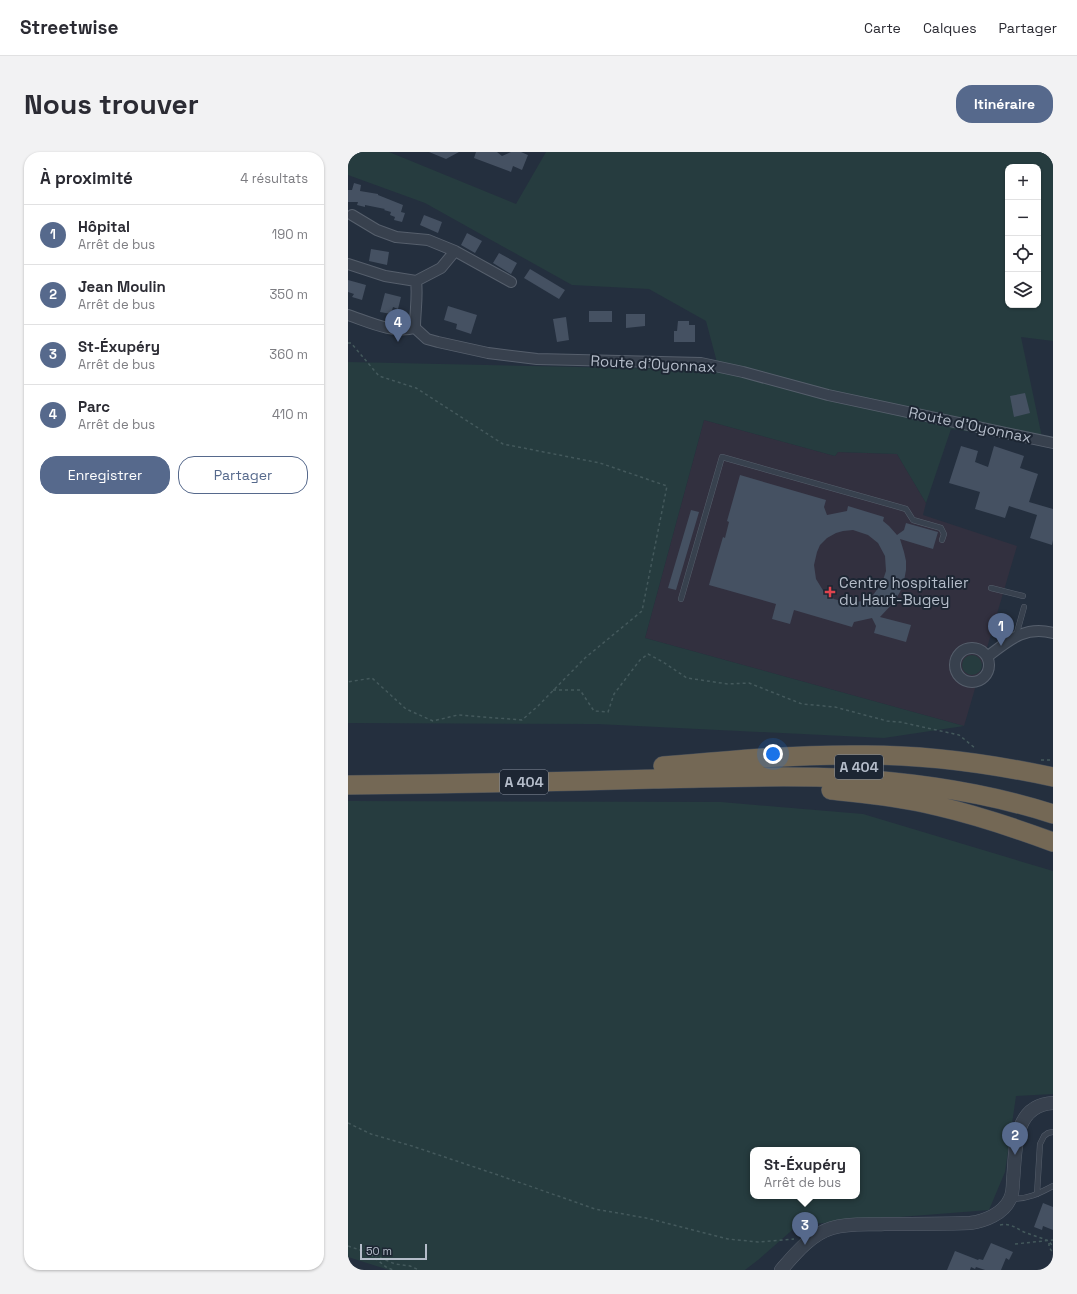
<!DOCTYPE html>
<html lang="fr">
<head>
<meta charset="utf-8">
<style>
  :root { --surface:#fff; --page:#f2f2f3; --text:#2b2b33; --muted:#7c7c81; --line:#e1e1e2; --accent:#56698c }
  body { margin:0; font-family:"Space Grotesk",sans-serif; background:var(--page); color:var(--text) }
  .controls { position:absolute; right:12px; top:12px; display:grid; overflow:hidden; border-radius:8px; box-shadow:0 1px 3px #0004 }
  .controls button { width:36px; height:36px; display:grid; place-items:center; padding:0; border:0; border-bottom:1px solid var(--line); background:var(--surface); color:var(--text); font:20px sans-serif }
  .scale { position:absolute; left:12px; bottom:10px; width:67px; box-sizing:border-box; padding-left:4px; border:2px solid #b4bcc9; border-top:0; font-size:11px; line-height:14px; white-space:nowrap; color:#b4bcc9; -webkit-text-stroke:3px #1d2633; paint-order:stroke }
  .you { position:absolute; left:425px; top:602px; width:14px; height:14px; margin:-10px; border:3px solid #fff; border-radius:50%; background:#1a73e8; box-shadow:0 0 0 6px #1a73e833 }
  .badge { display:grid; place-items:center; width:26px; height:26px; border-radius:50%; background:var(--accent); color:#fff; font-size:13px; font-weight:700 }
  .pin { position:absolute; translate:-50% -33px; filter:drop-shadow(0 1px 2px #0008) }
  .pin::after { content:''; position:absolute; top:21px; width:14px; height:12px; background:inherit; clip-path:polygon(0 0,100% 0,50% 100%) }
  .popup { position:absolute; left:402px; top:995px; width:110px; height:52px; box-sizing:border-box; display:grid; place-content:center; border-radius:8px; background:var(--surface); filter:drop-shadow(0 1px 3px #0005); font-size:13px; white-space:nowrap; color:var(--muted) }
  .popup b { font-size:15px; color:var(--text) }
  .popup::after { content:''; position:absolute; left:50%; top:100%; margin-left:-8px; border:8px solid transparent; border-top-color:var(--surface) }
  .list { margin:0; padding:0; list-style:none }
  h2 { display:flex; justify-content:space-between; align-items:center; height:52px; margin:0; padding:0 16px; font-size:17px }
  h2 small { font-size:13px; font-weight:400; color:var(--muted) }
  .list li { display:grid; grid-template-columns:26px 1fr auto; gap:12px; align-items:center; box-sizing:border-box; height:60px; padding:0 16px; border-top:1px solid var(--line) }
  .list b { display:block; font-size:15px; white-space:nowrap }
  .list p { margin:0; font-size:13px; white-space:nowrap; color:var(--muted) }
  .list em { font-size:13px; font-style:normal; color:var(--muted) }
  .actions { display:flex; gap:8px; padding:12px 16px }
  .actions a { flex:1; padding:9px 0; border:1px solid var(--accent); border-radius:16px; text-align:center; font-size:14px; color:var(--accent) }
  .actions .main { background:var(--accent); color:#fff }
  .icon { flex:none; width:22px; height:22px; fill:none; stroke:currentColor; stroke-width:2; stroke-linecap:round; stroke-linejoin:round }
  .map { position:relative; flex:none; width:705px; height:1118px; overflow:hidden; border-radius:16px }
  header { display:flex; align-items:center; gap:24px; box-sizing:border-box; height:56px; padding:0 20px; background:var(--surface); border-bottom:1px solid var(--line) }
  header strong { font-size:19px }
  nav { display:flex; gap:22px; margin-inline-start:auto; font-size:14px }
  .intro { display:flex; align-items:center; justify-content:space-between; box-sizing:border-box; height:96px; padding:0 24px }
  h1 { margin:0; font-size:28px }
  .button { padding:10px 18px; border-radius:16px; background:var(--accent); color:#fff; font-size:14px; font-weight:700 }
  main { display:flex; gap:24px; padding:0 24px }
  aside { flex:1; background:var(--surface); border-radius:16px; box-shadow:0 1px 3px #0004 }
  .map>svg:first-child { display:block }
</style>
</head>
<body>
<header>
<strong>Streetwise</strong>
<nav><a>Carte</a><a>Calques</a><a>Partager</a></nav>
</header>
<div class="intro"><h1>Nous trouver</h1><a class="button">Itinéraire</a></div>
<main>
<aside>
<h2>À proximité<small>4 résultats</small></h2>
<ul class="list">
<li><span class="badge">1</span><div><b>Hôpital</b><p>Arrêt de bus</p></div><em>190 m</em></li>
<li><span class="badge">2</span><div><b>Jean Moulin</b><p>Arrêt de bus</p></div><em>350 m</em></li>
<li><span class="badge">3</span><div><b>St-Éxupéry</b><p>Arrêt de bus</p></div><em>360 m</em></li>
<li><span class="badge">4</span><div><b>Parc</b><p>Arrêt de bus</p></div><em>410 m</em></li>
</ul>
<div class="actions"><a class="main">Enregistrer</a><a>Partager</a></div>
</aside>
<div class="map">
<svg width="705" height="1118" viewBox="0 0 705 1118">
  <rect width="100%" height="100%" fill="#242f3e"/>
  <path fill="#32303f" d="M356,268L487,304L490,300L549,302L578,351L575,363L669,394L616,574L297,486Z"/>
  <path fill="#263c3f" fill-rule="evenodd" d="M0,0H41L168,52L198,0H705V189L673,185L695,290L603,277L578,351L549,302L490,300L487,304L356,268L297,486L616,574L536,586L249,572L0,571V210L371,218L358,169L301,137L224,133L77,51L0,23ZM660,15H690V153H660Z
    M614 513a10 10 0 1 1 20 0a10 10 0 1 1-20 0Z
    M0,649L373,650L515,662L705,719V942L668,944L657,1020L641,1058L450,1073L410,1108L397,1118H41L0,1105ZM405,998H509V1044H405Z"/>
  <path fill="#455162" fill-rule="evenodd" d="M81,0H111L98,7Z
    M128,0H149L154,4L163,0H173L180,3L174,18L165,14L163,20L126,6Z
    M6,31L13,33L12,39L30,42V43L55,53L53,60L57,61L54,70L46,68L47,65L42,63L43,60L36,58L37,57L17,53V55L9,53L10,50H0V38H4Z
    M76,63L94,70L90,81L72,73Z
    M119,81L134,89L127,101L113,93Z
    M23,97L41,100L39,113L21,109Z
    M151,101L169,111L163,122L145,111Z
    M182,117L217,138L211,147L176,126Z
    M0,128L18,133L14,148L4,145L6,142L0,140Z
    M37,141L53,145L50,157L45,155L43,162L32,160Z
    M100,154L129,163L123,182L108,177L109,172L96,168Z
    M241,159H264V170H241Z
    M278,162H297V174L278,176Z
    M218,165L221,188L209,190L205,167Z
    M330,169H341V173H347V190H326V179H329Z
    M677,241L682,261L666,265L662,244Z
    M613,294L630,299L627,310L640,315L646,294L676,304L672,316L690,322L681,350L705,357V388L704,393L682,386L689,363L661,354L657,366L627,357L632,340L601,331Z
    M392,323L478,348L476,355L479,363L499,359L500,354L536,365L535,369L541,374L549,383L556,378L558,371L590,380L585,397L552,387L556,400L558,409V418L556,429L552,440L546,450L532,465L563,473L558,490L526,481L528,474L524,466L506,470L504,475L446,458L442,472L424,467L428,452L361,433L375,385L377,386L381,370L379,369ZM505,378L520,383L530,391L537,404L538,419L534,431L525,443L514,449L501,451L486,447L476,440L468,427L466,413L469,400L472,393L479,386L488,381L495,379Z
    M343,358L351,360L328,438L320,436Z
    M695,1051L705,1055V1078L695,1074L694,1078L686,1075Z
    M643,1091L665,1100L661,1108L658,1106L653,1118H637L628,1115L627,1117L623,1115L622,1118H599L607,1099L630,1108L631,1107L635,1108Z"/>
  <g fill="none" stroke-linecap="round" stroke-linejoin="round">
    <g stroke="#565f6c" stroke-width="6">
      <path id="service" d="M643,436L675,444
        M333,447L374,305L558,357L565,368L593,376L596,382L594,388
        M668,484L676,455
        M689,1042L692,992L696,984L700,981L705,980
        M663,1047C680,1047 690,1042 705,1034"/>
    </g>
    <g stroke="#565f6c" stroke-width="12">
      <path id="minor" d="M4,63L29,78L48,85L80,88L107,99L93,116L68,129
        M107,99L163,130
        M0,112L37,124L68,129C70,144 67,160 67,176
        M0,163C21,170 45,182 67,176L79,187L90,190L140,201L189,207L353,211L395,220L480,243L705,291
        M607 513a17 17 0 1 1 34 0a17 17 0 1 1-34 0Z
        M639,505C660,489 677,473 705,481"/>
    </g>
    <g stroke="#565f6c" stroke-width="14">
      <path id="tertiary" d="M433,1118C447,1102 463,1082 484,1076C501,1071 520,1073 536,1072C565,1072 593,1072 622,1071C637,1069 655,1062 662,1047C665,1041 665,1035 665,1029C668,1000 664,953 705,951"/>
    </g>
    <g stroke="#434c59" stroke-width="20">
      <path id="motorway" d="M315,614C382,608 450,602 518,603C581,603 644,612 705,625
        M0,633C102,632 204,630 306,627C369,626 432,623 495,626C566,630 637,640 705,662
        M483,638C518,642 554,645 589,654C628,663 667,676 705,690"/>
    </g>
    <path stroke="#44595c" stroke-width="1.5" stroke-dasharray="3 3" stroke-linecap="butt" d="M0,191H3L31,224L68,236L155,292L252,311L319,334L294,459L237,506L190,554L174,568L110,563L85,569L58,557L24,526L0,530
      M205,538H232L246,559L260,560L266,542L292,508L300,502L315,510L339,526L380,532L401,531L454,552L487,555L539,569L552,570L611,583L627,596
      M693,608H705
      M0,971L23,982L64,994L153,1024L247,1057L298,1066L380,1087L410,1090L446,1087
      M652,1073C662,1071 668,1076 676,1080C684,1083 693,1086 701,1089L703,1092L705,1093
      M701,1091V1095L705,1101
      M667,1092L705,1088
      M0,1094L21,1101L38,1115L45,1118
      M21,1101L47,1112L62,1114L71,1118"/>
    <use href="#service" stroke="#38414e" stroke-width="5"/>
    <use href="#minor" stroke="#38414e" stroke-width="10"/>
    <use href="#tertiary" stroke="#38414e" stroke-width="13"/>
    <use href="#motorway" stroke="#746855" stroke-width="19"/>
  </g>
  <path fill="#e0444e" stroke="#1d2633" stroke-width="1.5" d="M480 434h4v4h4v4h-4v4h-4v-4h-4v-4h4z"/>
  <g text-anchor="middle" stroke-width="4" stroke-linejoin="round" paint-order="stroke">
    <g fill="#1d2633" stroke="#878f9c" stroke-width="1">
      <rect x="487" y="603" width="48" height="24" rx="3"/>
      <rect x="152" y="618" width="48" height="24" rx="3"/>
    </g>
    <g font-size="14" font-weight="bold" fill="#b4bcc9">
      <text x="511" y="620">A 404</text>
      <text x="176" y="635">A 404</text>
    </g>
    <g font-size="15" fill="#b4bcc9" stroke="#1d2633">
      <text transform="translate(305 212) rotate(3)" y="5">Route d'Oyonnax</text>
      <text transform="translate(622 273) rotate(12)" y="5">Route d'Oyonnax</text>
    </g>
    <g font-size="15" fill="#b4bcc9" stroke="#1d2633" text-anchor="start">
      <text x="491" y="436">Centre hospitalier<tspan x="491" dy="17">du Haut-Bugey</tspan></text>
    </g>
  </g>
</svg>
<div class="controls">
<button>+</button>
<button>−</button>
<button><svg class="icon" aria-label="locate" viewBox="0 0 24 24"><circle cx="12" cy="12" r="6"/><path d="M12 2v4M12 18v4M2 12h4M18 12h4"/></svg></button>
<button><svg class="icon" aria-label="layers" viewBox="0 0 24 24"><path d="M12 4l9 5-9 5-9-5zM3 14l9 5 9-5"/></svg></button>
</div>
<div class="scale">50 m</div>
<div class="you"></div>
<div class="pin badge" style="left:653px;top:494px">1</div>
<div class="pin badge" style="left:667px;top:1003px">2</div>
<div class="pin badge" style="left:457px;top:1093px">3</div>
<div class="popup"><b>St-Éxupéry</b>Arrêt de bus</div>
<div class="pin badge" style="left:50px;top:190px">4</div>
</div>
</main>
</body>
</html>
